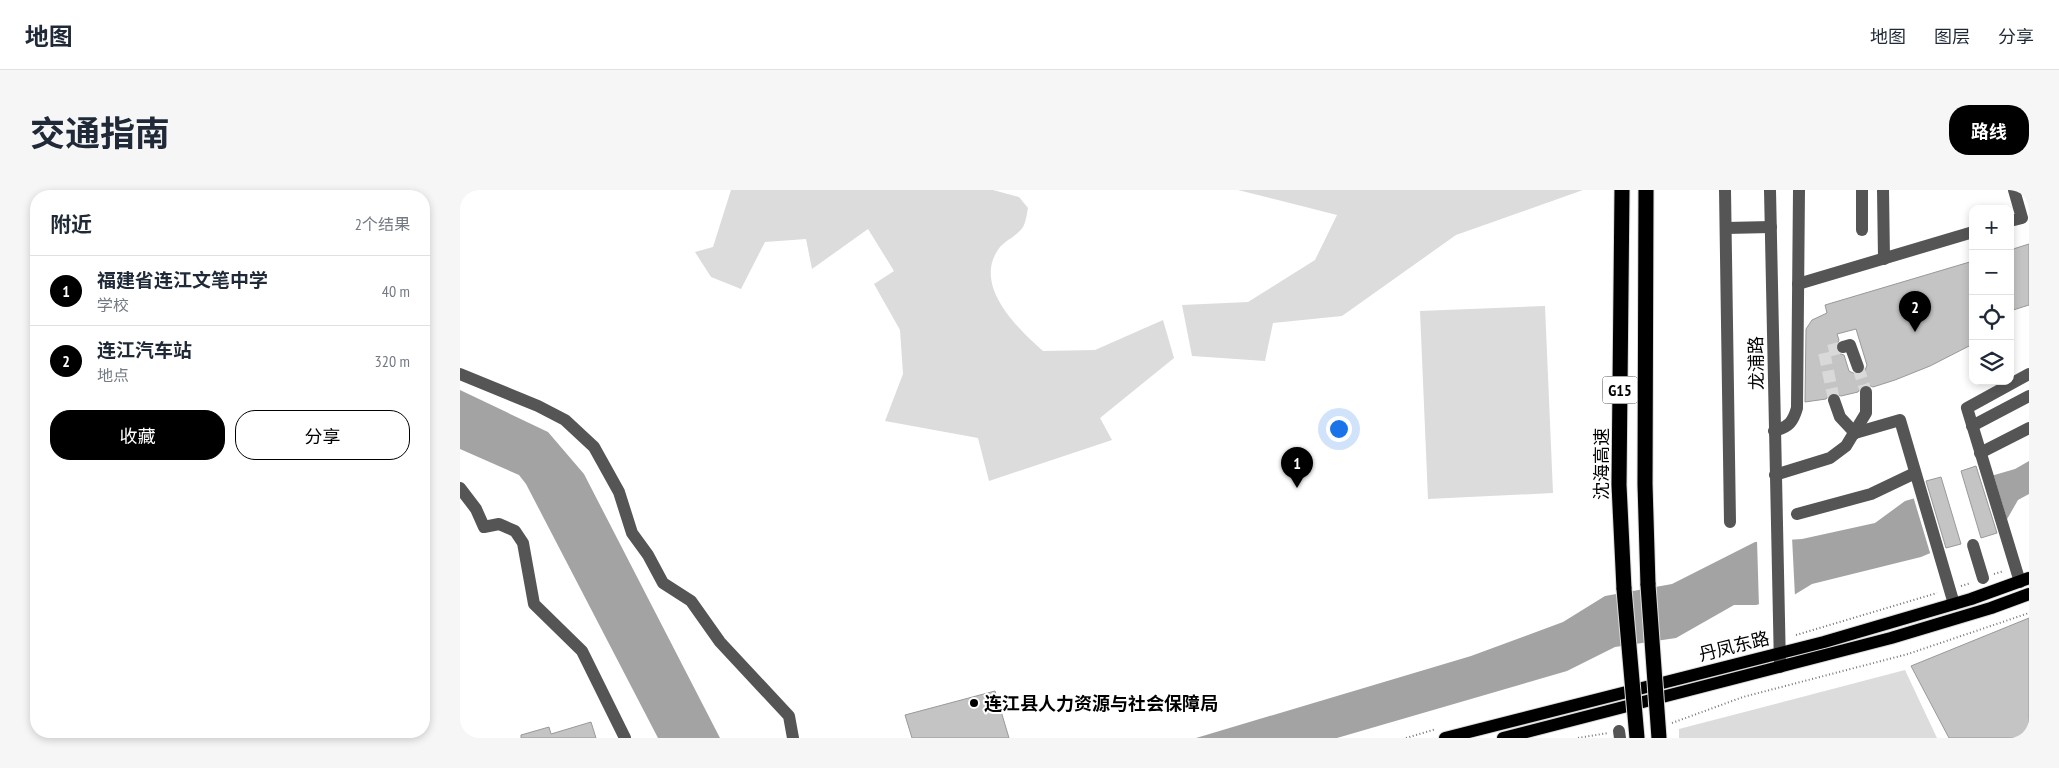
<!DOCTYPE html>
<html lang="zh">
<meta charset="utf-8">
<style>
body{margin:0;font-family:"PT Sans Narrow","Noto Sans SC",sans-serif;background:#f6f6f7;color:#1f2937}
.controls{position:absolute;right:15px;top:15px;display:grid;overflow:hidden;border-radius:10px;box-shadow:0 2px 8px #0003}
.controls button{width:45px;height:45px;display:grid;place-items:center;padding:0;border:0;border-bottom:1px solid #e0e1e3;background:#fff;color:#1f2937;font:25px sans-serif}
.you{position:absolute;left:878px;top:238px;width:18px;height:18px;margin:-12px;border:4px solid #fff;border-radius:50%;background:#1a73e8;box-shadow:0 0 0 8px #1a73e833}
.badge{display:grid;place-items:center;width:32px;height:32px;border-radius:50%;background:#000;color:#fff;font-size:16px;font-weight:700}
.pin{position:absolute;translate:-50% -41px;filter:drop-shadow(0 1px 2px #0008)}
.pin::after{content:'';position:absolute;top:26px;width:18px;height:15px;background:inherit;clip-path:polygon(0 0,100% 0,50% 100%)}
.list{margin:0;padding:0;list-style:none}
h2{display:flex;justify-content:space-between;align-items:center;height:65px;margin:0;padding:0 20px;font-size:21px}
h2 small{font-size:16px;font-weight:400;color:#747a83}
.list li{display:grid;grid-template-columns:32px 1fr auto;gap:15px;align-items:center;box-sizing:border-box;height:70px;padding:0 20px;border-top:1px solid #e0e1e3}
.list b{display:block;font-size:19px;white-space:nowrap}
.list p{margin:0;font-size:16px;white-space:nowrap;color:#747a83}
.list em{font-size:16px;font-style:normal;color:#747a83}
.actions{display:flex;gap:10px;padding:15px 20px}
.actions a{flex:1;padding:11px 0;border:1px solid #000;border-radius:20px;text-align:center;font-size:18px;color:#000}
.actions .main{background:#000;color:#fff}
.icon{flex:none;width:28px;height:28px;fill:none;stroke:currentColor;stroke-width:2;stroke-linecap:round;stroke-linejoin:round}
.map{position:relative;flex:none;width:1569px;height:548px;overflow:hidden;border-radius:20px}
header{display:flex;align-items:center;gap:30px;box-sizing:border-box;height:70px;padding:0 25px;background:#fff;border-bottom:1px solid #e0e1e3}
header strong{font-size:24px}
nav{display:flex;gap:28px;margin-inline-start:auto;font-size:18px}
.intro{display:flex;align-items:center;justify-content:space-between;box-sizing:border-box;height:120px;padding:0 30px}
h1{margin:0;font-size:35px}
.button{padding:12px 22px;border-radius:20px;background:#000;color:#fff;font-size:18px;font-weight:700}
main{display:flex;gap:30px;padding:0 30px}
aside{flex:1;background:#fff;border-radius:20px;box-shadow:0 2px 8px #0003}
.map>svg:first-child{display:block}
.green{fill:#dcdcdc}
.water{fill:#a3a3a3}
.pier{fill:#fff}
.building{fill:#c4c4c4;stroke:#999;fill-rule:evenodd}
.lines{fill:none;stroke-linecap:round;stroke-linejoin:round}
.minor-tunnel{stroke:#d9d9d9;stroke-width:12;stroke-dasharray:12 6;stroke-linecap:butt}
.major-casing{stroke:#dbdbdb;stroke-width:14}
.highway-casing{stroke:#dbdbdb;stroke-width:17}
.path{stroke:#777;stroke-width:2;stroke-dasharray:1 2.5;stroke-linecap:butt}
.minor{stroke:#555;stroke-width:12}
.major{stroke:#000;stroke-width:12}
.highway{stroke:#000;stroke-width:15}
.highway-bridge-casing{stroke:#dbdbdb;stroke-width:17;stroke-linecap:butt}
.highway-bridge{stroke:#000;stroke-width:15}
.poi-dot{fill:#000;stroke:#fff;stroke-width:2}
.labels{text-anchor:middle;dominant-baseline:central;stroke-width:4;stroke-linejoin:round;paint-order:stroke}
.shield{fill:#fff;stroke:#4c4c4c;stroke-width:1}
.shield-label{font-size:16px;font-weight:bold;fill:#000}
.street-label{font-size:18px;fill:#000;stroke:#fff}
.poi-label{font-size:18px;font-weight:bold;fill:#000;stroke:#fff;text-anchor:start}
</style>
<header>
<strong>地图</strong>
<nav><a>地图</a><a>图层</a><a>分享</a></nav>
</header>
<div class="intro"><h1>交通指南</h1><a class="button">路线</a></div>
<main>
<aside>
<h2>附近<small>2个结果</small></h2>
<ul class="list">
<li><span class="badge">1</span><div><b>福建省连江文笔中学</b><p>学校</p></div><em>40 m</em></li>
<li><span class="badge">2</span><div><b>连江汽车站</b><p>地点</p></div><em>320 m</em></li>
</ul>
<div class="actions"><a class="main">收藏</a><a>分享</a></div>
</aside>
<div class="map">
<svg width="1569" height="548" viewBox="0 0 1569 548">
<rect width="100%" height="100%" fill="#fff"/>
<g class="green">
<path d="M271 0H533L559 7 568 18C567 23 566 32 563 37 558 45 546 50 540 57 511 94 557 138 583 161L635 160 703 130 714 168 640 228 652 250 529 291 518 248 425 231 443 184 440 140 414 94 434 81 408 39 352 79 346 49 305 52 281 99 251 87 235 62 253 57Z"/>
<polygon points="778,0 1123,0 996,45 882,126 813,133 805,171 732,166 722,115 788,112 855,70 877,25"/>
<polygon points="1085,116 1093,303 968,309 960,121"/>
<polygon points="1445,480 1477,548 1219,548 1219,539"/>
</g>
<g class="water">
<polygon points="0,200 88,242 124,284 260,548 198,548 66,294 59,285 0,259"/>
<polygon points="1569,271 1569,304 1558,310 1546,331 1461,367 1352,394 1334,405 1296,415 1274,415 1216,448 1155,457 1107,481 877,548 736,548 1011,466 1103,432 1145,406 1212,394 1295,352 1342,349 1415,333 1445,311 1555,279"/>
</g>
<g class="pier">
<polygon points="1533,283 1548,333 1471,366 1453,306"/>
<polygon points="1332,347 1335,407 1299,417 1297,350"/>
</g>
<g class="building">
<polygon points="1569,54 1569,115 1550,121 1550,60"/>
<path d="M1513 71V154L1470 176 1435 190 1413 197 1406 194 1402 195 1398 202 1381 206 1372 202 1366 209 1345 212 1346 139 1352 130 1367 123 1365 115ZM1396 139 1407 175 1404 183 1397 185 1389 181 1384 165 1378 163 1375 159 1379 150 1377 144Z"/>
<polygon points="1516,276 1537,343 1521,348 1501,281"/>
<polygon points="1481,287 1501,354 1486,358 1466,291"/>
<polygon points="1569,428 1569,548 1489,548 1451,476"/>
<polygon points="535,501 549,548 452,548 445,525"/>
<polygon points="131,532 136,548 61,548 61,545 89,537 91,544"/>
</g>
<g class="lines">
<g class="minor-tunnel">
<polyline points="1398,177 1406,202"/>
<polyline points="1374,210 1364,162 1383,157"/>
</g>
<g class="major-casing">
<g id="major">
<polyline points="985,548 1364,452 1511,409 1569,388"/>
<polyline points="1043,548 1431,448 1531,418 1569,404"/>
</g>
</g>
<g class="highway-casing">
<g id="highway">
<polyline points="1162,0 1159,295 1164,399"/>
<polyline points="1186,0 1185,294 1188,395"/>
</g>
</g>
<g class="path">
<polyline points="1534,384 1544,381"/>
<polyline points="1501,396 1511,393"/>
<polyline points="1336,445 1477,403"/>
<polyline points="1212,533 1283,507 1448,464 1569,423"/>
<polyline points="946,548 976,539"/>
<polyline points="1118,548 1148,543"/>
</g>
<g class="minor">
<polyline points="1265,0 1270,332"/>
<polyline points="1310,0 1320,477"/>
<polyline points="1402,0 1402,40"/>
<polyline points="1423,0 1424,69"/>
<polyline points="1550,31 1562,28 1554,0"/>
<polyline points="1266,38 1311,37"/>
<polyline points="1338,94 1513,42"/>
<polyline points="1383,157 1390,155 1398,177"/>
<polyline points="0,184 78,216 105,230 134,257 159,302 172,343 188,365 203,393 231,411 260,452 329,526 333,548"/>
<polyline points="1374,210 1380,227 1395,243"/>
<polyline points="1512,236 1569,206"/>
<path d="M1314 241C1329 237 1333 232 1337 218L1339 0"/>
<polyline points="1395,243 1440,230 1494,414"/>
<polyline points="1520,263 1569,238"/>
<polyline points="1315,285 1370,268 1386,256 1406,223 1406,202"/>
<polyline points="0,298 16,319 24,337 39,334 55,341 63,353 74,414 122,461 165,548"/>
<polyline points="1337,324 1411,304 1455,283"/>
<polyline points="1513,355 1523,388"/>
<polyline points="1560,392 1507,218 1569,184"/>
<polyline points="1159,541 1160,548"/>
</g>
<use href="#major" class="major"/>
<use href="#highway" class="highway"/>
<g class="highway-bridge-casing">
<g id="highway-bridge">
<polyline points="1188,395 1199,548"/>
<polyline points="1164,399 1177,548"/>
</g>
</g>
<use href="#highway-bridge" class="highway-bridge"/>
</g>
<circle class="poi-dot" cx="514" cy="513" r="5"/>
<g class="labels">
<rect class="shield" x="1142.5" y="186.5" width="35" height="27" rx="4"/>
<g class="shield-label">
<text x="1160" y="200">G15</text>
</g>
<g class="street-label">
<text transform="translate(1296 173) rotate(-91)">龙浦路</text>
<text transform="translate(1141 274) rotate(-90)">沈海高速</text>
<text transform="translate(1274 456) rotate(-14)">丹凤东路</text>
</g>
<g class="poi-label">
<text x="524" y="513">连江县人力资源与社会保障局</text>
</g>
</g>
</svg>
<div class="controls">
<button>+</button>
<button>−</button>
<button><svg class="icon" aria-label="locate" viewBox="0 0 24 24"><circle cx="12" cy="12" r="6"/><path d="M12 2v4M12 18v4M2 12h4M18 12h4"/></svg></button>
<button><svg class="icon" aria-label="layers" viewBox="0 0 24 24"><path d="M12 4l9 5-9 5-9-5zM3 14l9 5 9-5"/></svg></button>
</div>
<div class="you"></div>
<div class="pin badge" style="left:837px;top:298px">1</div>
<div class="pin badge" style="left:1455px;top:142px">2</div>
</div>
</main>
